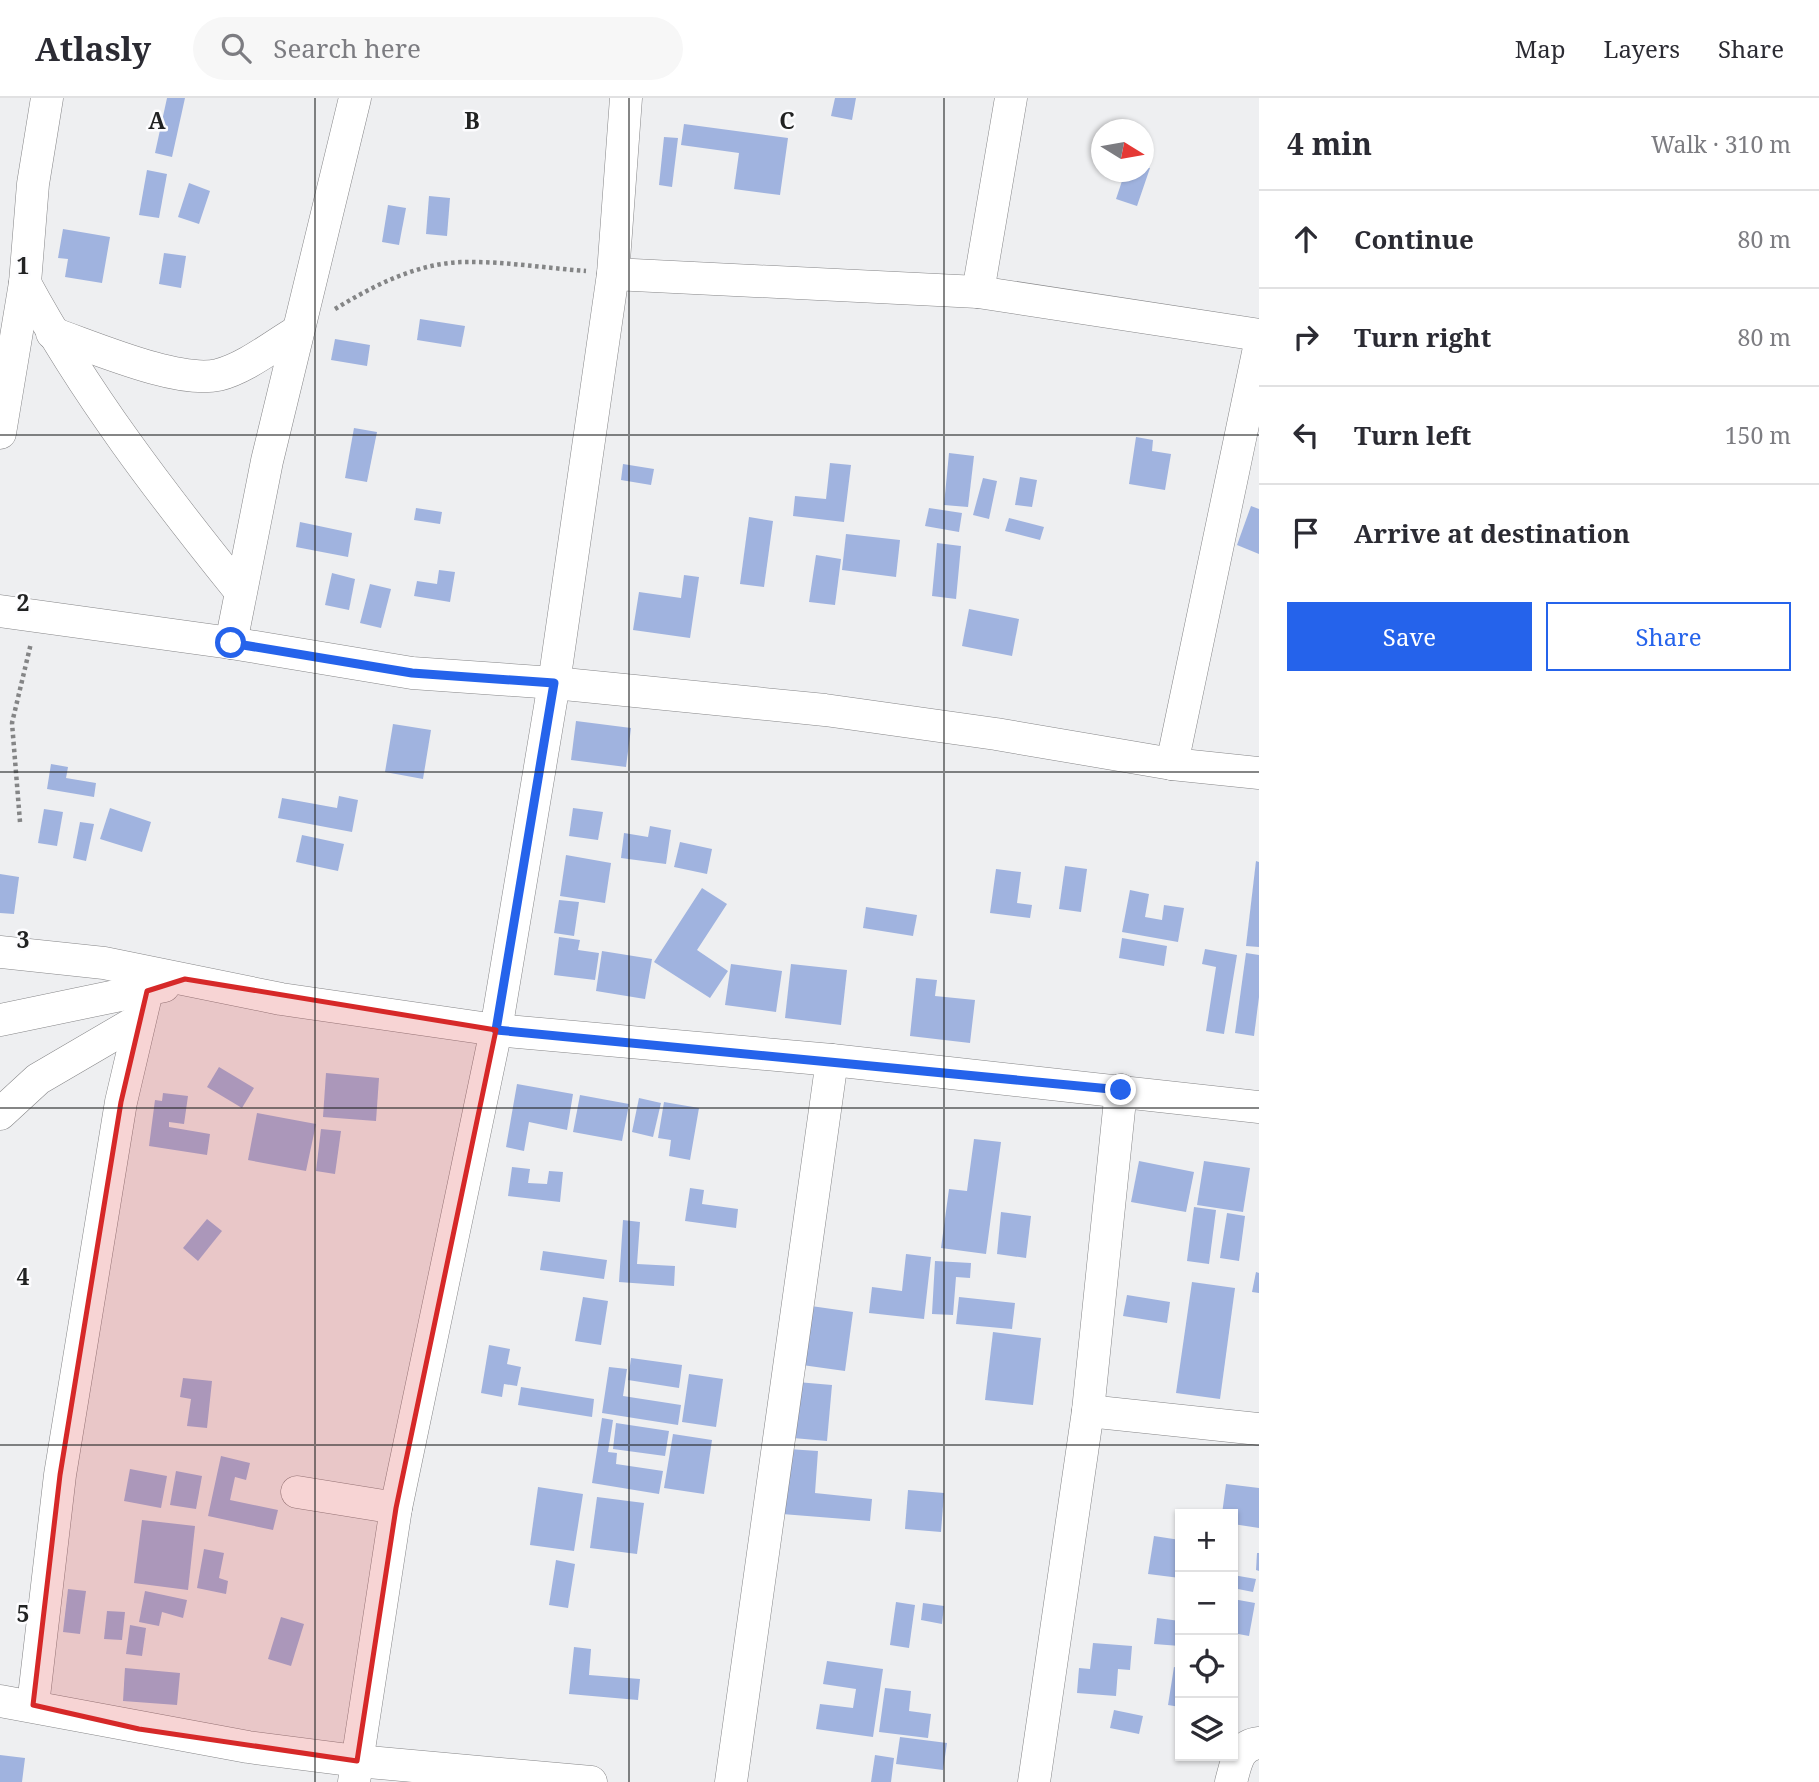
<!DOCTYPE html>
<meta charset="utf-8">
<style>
body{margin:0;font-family:"Noto Serif",serif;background:#f7f7f7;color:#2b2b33}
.controls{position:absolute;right:21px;bottom:21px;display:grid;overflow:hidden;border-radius:0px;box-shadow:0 2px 5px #0004}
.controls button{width:63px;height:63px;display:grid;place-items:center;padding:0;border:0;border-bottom:2px solid #e1e1e2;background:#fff;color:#2b2b33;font:35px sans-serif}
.compass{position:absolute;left:1091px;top:21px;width:63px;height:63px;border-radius:50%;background:#fff;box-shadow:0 2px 5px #0004;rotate:101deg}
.stop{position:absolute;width:21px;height:21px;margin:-16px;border:5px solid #2563eb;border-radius:50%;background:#fff}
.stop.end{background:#2563eb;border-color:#fff;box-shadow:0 2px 7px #0008}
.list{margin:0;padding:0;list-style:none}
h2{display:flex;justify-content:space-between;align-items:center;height:91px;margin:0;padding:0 28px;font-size:30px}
h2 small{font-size:23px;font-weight:400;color:#7c7c81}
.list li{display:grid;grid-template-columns:46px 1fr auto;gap:21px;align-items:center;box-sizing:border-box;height:98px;padding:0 28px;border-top:2px solid #e1e1e2}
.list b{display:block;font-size:26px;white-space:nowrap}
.list em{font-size:23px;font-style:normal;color:#7c7c81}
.actions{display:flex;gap:14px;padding:21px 28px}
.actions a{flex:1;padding:16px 0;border:2px solid #2563eb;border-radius:0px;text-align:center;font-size:24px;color:#2563eb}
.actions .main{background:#2563eb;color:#fff}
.icon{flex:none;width:38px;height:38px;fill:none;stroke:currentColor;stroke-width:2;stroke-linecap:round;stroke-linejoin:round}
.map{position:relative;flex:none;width:1259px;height:1684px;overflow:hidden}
header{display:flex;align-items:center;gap:42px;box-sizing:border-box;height:98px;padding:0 35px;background:#fff;border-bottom:2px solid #e1e1e2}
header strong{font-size:33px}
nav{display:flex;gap:38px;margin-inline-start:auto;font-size:24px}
.search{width:490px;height:63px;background:#f7f7f7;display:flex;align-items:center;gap:18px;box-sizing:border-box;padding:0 24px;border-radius:38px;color:#7c7c81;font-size:26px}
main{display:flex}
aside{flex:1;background:#fff}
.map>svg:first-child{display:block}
.building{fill:#a0b3df}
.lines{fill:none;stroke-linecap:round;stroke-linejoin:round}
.minor-casing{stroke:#868688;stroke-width:33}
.path{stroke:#848586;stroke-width:4.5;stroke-dasharray:3.5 3.5;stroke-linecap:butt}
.minor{stroke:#fff;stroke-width:32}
.route{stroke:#2563eb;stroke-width:9}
.marked{fill:#d62828;fill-opacity:0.2;stroke:#d62828;stroke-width:5;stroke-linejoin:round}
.grid{fill:none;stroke:#212222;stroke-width:2;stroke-opacity:0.55}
.grid-label{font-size:23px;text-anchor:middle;font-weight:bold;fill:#212222;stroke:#fcfcfe;stroke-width:5;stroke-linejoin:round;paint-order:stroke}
</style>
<header>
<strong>Atlasly</strong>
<div class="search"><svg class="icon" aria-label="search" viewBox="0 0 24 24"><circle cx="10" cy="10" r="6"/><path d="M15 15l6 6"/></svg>Search here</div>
<nav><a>Map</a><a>Layers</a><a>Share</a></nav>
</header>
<main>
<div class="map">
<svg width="1259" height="1684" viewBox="0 0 1259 1684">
<rect width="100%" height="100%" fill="#eeeff1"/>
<g class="building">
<polygon points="167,0 185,0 172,59 155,55"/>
<polygon points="835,0 856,0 852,22 831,18"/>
<polygon points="684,26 788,40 780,97 734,91 739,55 681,47"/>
<polygon points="664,39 678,40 672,89 659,87"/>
<polygon points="1143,69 1150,70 1137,108 1116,101 1125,74 1143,74"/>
<polygon points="147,72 167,76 159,120 139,117"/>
<polygon points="189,85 210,93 199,126 178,119"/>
<polygon points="429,98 450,100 447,138 426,136"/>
<polygon points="388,107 406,110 399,147 382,144"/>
<polygon points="63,131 110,139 102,185 65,179 68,161 58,160"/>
<polygon points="164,155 186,158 181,190 159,186"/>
<polygon points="420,221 465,228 461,249 417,242"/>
<polygon points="335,241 370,247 367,268 331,262"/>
<polygon points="354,330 377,334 367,384 345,380"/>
<polygon points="1136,339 1153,342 1152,353 1171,356 1165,392 1129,386"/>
<polygon points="949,355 974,358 968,409 944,407"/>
<polygon points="830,365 851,367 844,424 793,418 795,398 826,401"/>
<polygon points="623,366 654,371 651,387 621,382"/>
<polygon points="1020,379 1037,382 1032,409 1015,407"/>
<polygon points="983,380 997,383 989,421 973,417"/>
<polygon points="1251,408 1259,411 1259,456 1237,447"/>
<polygon points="416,410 442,414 440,426 414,422"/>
<polygon points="929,410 962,415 959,434 925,428"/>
<polygon points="749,419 773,423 764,489 740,486"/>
<polygon points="1009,420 1044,429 1040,442 1005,433"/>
<polygon points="300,424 352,435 348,459 296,449"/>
<polygon points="846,436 900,442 896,479 842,472"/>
<polygon points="937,445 961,448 956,501 932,498"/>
<polygon points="816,457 841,461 835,507 809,504"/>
<polygon points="439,472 455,474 450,504 414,498 417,483 437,486"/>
<polygon points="332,475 355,481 349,512 325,507"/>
<polygon points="684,477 699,479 690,540 633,532 639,494 681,500"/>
<polygon points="370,486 391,491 381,530 360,525"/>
<polygon points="969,511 1019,521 1012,558 962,548"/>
<polygon points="576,623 631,630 626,669 571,662"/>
<polygon points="393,626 431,632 423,681 385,674"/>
<polygon points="51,666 68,669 66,680 96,685 94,699 47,691"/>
<polygon points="339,698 358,702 352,734 278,720 282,700 337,710"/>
<polygon points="110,710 151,724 142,754 100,741"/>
<polygon points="573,710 603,714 598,742 569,738"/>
<polygon points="44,711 63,714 57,748 38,745"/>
<polygon points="80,724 94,726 86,763 73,760"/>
<polygon points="650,728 671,732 666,766 621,760 624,735 648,739"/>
<polygon points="302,737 344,746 338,773 296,764"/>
<polygon points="680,744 712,751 707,776 674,769"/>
<polygon points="566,757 611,765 605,805 560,798"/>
<polygon points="1256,763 1259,764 1259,849 1246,848"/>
<polygon points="1065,768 1087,771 1081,814 1059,811"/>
<polygon points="996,771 1021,774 1017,805 1032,807 1030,820 990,815"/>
<polygon points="0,776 19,779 14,816 0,815"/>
<polygon points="702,790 727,806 697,852 728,873 710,900 654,864"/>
<polygon points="1130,792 1149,796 1145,819 1162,822 1164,807 1184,810 1178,844 1122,834"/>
<polygon points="559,802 579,804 574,838 554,835"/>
<polygon points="866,809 917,817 913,838 863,830"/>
<polygon points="559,839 580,842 578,852 599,855 595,882 554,877"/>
<polygon points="1122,840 1167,848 1164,868 1119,860"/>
<polygon points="1205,851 1237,857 1224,936 1206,933 1216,869 1202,866"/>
<polygon points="602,853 652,861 645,901 596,893"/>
<polygon points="1246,855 1259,857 1259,899 1254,938 1235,935"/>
<polygon points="731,866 782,873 776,914 725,907"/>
<polygon points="791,866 847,872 841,927 785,920"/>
<polygon points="916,880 937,882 935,898 975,902 970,945 910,938"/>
<polygon points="219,969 254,990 242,1010 207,989"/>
<polygon points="326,975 379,980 376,1023 323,1019"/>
<polygon points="517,986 573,996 567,1032 529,1024 524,1053 506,1049"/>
<polygon points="163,995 188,998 184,1026 169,1024 169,1029 210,1036 207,1057 149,1048 155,1002 162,1003"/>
<polygon points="580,997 629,1006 622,1043 573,1034"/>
<polygon points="639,1000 661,1005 653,1039 632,1034"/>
<polygon points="664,1004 699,1010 690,1062 669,1058 671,1042 658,1040"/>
<polygon points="257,1015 316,1026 306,1073 248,1062"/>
<polygon points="321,1031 341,1033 335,1076 316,1073"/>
<polygon points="974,1041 1001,1044 986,1156 941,1150 949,1091 967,1093"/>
<polygon points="1139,1063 1194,1074 1186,1114 1131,1104"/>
<polygon points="1204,1063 1250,1070 1243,1114 1197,1107"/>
<polygon points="512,1069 530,1071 528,1085 547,1086 549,1073 563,1074 560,1104 508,1098"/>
<polygon points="690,1090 704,1092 702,1106 738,1111 736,1130 685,1123"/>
<polygon points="1194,1109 1216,1112 1209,1166 1187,1163"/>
<polygon points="1001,1114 1031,1118 1026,1160 997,1156"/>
<polygon points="1227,1115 1245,1118 1239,1163 1220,1160"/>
<polygon points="207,1121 222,1133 198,1163 183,1150"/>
<polygon points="623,1122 640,1124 637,1166 675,1168 674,1188 619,1184"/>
<polygon points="543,1153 607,1162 604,1181 540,1172"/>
<polygon points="906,1156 931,1159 924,1221 869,1215 872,1189 902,1193"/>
<polygon points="935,1163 971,1165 970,1180 956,1179 953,1217 932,1216"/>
<polygon points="1256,1174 1259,1175 1259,1195 1252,1194"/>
<polygon points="1192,1184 1235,1190 1220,1301 1176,1295"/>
<polygon points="1127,1197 1170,1204 1167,1225 1123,1218"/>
<polygon points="583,1199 608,1203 601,1247 575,1243"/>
<polygon points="959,1199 1015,1205 1012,1231 956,1226"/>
<polygon points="811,1208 853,1214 845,1273 802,1267"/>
<polygon points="993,1234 1041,1240 1033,1307 985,1302"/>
<polygon points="489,1247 510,1251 507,1266 521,1269 517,1288 504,1286 502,1299 481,1295"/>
<polygon points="631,1260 682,1267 679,1290 628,1282"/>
<polygon points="609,1269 627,1271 623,1298 681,1307 678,1327 602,1315"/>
<polygon points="689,1276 723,1281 716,1329 682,1324"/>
<polygon points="183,1280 212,1283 207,1330 187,1328 191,1301 180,1299"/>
<polygon points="797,1284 832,1287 827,1343 793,1340"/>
<polygon points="521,1289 594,1301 592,1319 518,1307"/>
<polygon points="602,1320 613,1322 608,1354 617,1355 616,1366 663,1373 659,1396 592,1385"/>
<polygon points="616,1325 669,1333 665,1358 613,1351"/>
<polygon points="673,1336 712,1342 704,1396 664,1390"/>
<polygon points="788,1351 818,1353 815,1395 872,1401 870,1423 782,1416"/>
<polygon points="221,1358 250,1365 246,1382 235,1379 230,1402 278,1412 273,1432 208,1418"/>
<polygon points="130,1371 167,1378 161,1410 124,1403"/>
<polygon points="176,1373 202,1378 196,1411 170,1407"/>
<polygon points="1226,1386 1259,1390 1259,1430 1233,1426 1233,1416 1222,1416"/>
<polygon points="538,1389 583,1396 574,1453 530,1447"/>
<polygon points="908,1392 944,1395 941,1434 905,1431"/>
<polygon points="597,1399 644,1405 637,1456 590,1450"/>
<polygon points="142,1422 195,1428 188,1492 134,1485"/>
<polygon points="1154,1438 1180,1442 1180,1480 1148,1476"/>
<polygon points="204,1451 224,1455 219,1480 228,1483 226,1496 197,1490"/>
<polygon points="1257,1455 1259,1455 1259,1473 1256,1472"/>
<polygon points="556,1462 575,1466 568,1510 549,1507"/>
<polygon points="1233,1477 1256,1481 1253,1494 1233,1490"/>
<polygon points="68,1491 86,1493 80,1536 63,1534"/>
<polygon points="145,1493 187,1502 183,1520 162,1514 159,1528 139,1524"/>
<polygon points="1233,1501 1255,1505 1249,1538 1233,1535"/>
<polygon points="896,1504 915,1507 909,1550 890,1547"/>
<polygon points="923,1505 944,1508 942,1526 921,1522"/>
<polygon points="107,1513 125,1514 122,1542 104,1541"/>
<polygon points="281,1519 304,1526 291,1568 268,1561"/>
<polygon points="1157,1520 1180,1523 1180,1548 1154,1546"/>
<polygon points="130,1527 146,1530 142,1558 126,1556"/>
<polygon points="1093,1545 1132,1548 1130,1572 1118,1571 1116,1598 1077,1595 1079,1570 1090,1571"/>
<polygon points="574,1549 591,1551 589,1577 640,1581 638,1602 569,1596"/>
<polygon points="827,1563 883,1571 873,1639 816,1631 820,1606 853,1610 856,1591 823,1586"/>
<polygon points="1174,1569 1180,1570 1180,1609 1168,1607"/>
<polygon points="125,1570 180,1575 177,1607 123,1603"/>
<polygon points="885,1590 911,1593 909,1613 931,1616 928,1640 879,1634"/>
<polygon points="1114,1612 1143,1618 1139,1636 1110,1630"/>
<polygon points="900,1639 947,1645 943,1672 896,1666"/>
<polygon points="0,1657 25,1660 22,1684 0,1684"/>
<polygon points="875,1657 894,1660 891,1684 871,1684"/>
</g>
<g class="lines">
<g class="minor-casing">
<g id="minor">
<polyline points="613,176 978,194 1259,237"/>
<path d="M25 185C85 296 161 395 240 493"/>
<polyline points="978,194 1011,0"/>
<path d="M52 235C93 249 178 286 218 277 246 270 274 247 298 233"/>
<polyline points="0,335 25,185 33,86 47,0"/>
<polyline points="0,513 231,545 412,575 554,585 825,612 996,636 1172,666 1259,675"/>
<polyline points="231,545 267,363 355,0"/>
<polyline points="1172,666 1259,250"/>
<polyline points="0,854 104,865 281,901 496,932 832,962 1259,1009"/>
<polyline points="0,922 164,888"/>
<polyline points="0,1016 38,981 139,922"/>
<polyline points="1088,1313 1259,1331"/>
<polyline points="297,1394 396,1410"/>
<polyline points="0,1603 248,1649 357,1663 591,1684"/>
<polyline points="33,1607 60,1377 121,1004 147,893"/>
<polyline points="354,1684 396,1410 496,932 554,585 613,176 626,0"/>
<polyline points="731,1684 832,962"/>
<polyline points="1034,1684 1088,1313 1121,992"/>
<path d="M1231 1684C1236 1666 1238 1647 1259 1645"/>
</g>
</g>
<g class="path">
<path d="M335 211C373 188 415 166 461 164 502 163 545 170 586 173"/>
<polyline points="20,724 12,625 31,545"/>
</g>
<use href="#minor" class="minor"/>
</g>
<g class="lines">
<polyline class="route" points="231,545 412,575 554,585 496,932 1121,992"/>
</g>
<path class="marked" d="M185 881 496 932 396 1410 357 1663 139 1631 33 1607 60 1377 121 1004 147 893Z"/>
<path class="grid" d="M315 0V1684M629 0V1684M944 0V1684M0 337H1259M0 674H1259M0 1010H1259M0 1347H1259"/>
<g class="grid-label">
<text x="157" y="31">A</text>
<text x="472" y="31">B</text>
<text x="787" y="31">C</text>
<text x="23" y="176">1</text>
<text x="23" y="513">2</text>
<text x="23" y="850">3</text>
<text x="23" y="1187">4</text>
<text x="23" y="1524">5</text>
</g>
</svg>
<div class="controls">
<button>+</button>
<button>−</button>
<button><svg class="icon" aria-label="locate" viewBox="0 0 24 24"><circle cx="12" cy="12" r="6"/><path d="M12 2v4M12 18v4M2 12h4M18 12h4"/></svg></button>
<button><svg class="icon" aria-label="layers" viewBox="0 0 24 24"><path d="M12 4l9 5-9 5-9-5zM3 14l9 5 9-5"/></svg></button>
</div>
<svg class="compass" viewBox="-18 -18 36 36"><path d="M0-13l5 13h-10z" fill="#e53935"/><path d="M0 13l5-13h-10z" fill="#7c7c81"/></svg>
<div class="stop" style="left:231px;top:545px"></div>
<div class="stop end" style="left:1121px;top:992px"></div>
</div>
<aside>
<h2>4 min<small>Walk · 310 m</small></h2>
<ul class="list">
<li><svg class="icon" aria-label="ahead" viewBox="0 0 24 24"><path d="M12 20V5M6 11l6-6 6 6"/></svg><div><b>Continue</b></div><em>80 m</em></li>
<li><svg class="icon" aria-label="right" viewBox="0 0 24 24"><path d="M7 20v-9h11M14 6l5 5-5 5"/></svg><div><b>Turn right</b></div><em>80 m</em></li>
<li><svg class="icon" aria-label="left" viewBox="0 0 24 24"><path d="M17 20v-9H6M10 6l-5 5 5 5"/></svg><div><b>Turn left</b></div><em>150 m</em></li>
<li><svg class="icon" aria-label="arrive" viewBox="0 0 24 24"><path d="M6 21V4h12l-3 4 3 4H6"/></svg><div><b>Arrive at destination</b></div></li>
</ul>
<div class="actions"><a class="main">Save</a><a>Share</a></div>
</aside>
</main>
